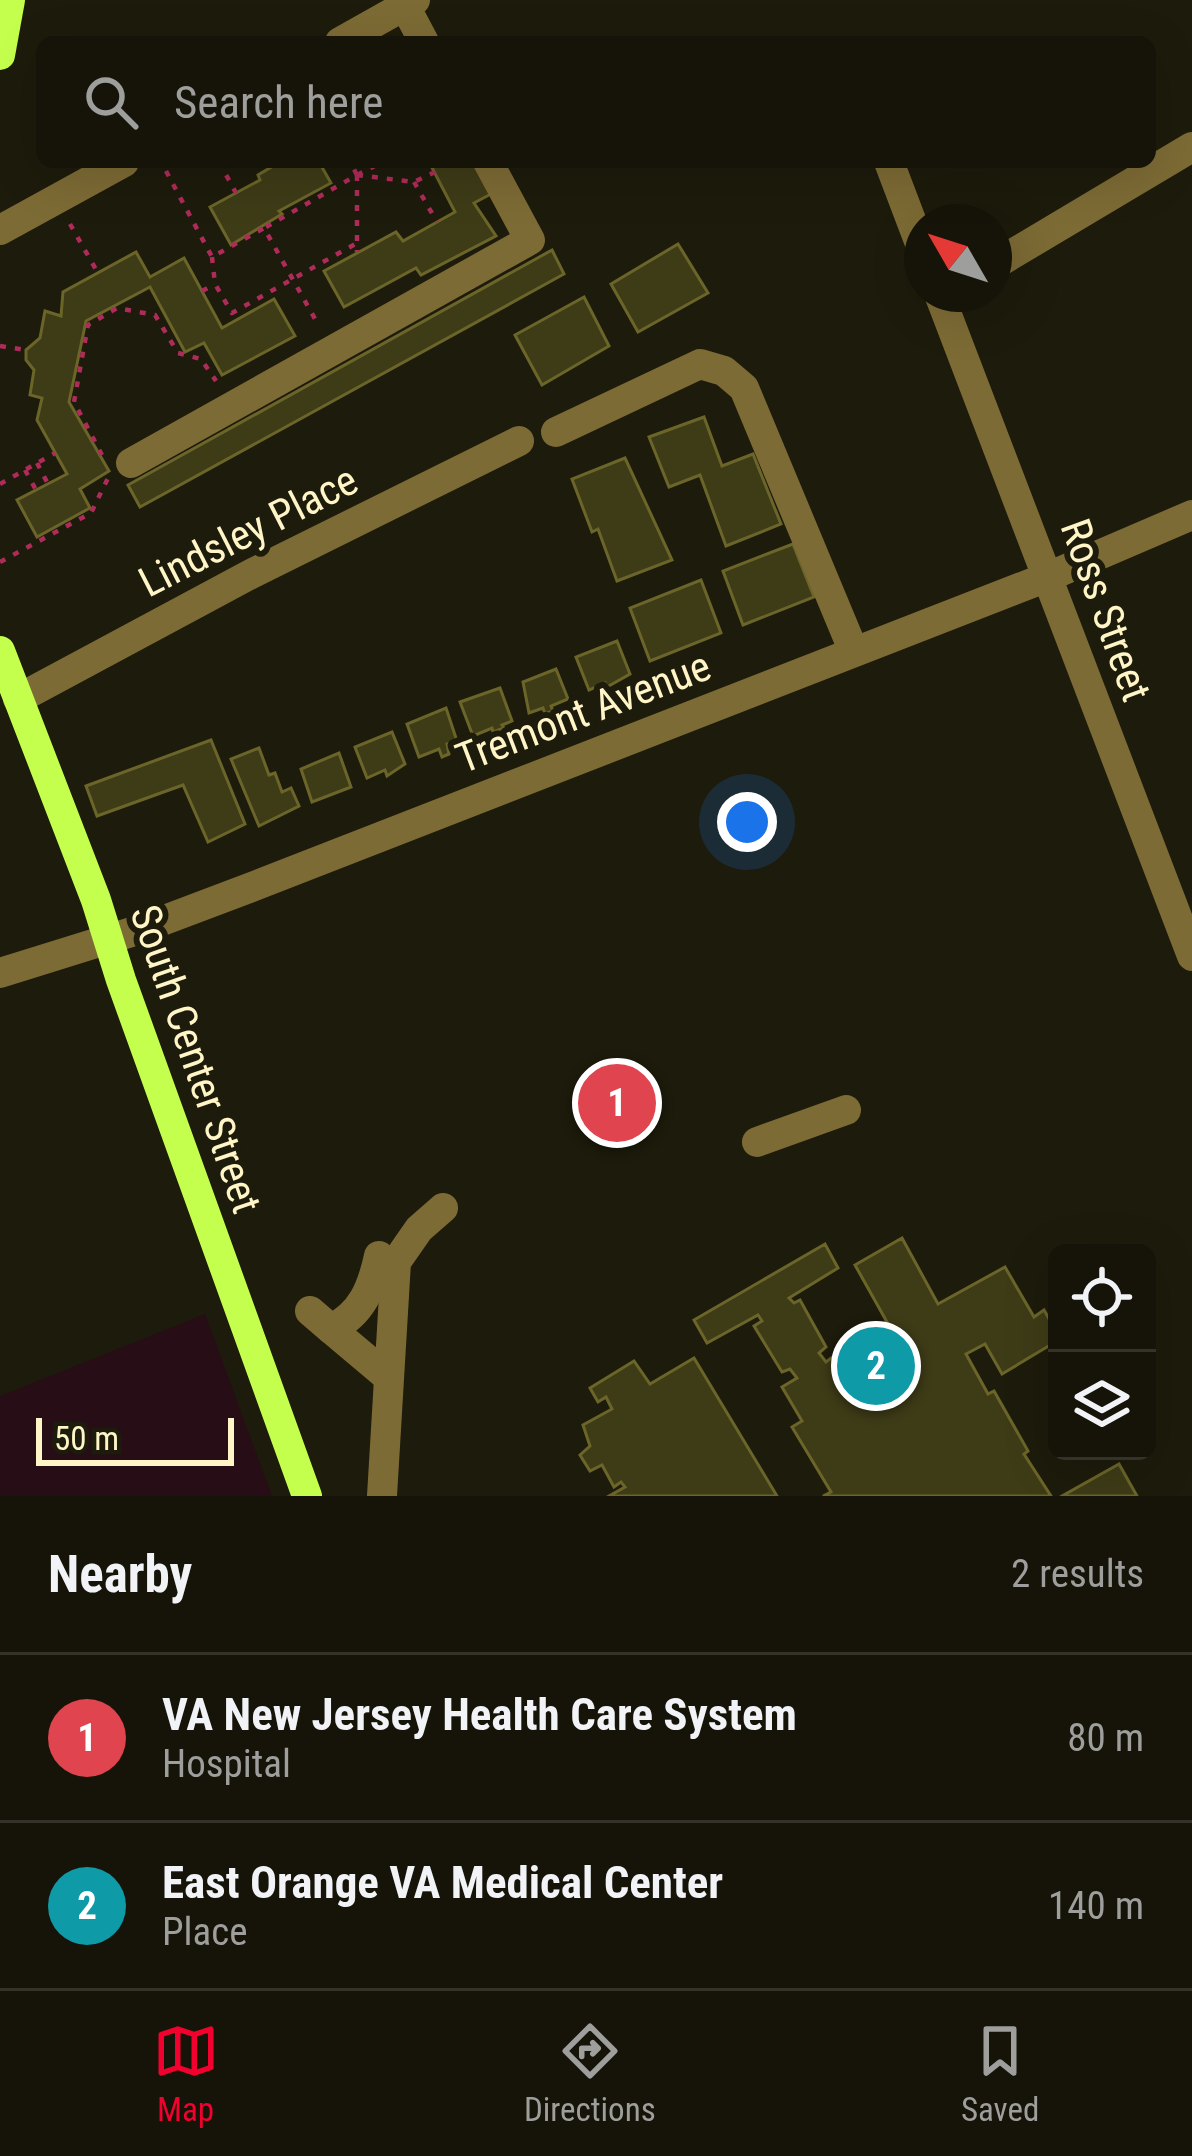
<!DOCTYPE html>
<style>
body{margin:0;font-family:"Roboto Condensed",sans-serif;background:#232116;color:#f1f3f6}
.controls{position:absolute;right:36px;bottom:36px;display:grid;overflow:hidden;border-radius:18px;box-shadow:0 12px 48px #0002}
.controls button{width:108px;height:108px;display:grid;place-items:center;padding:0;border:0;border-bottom:3px solid #353329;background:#161408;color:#f1f3f6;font:60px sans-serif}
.compass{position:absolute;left:904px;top:204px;width:108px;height:108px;border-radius:50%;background:#161408;box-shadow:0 12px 48px #0002;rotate:309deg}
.scale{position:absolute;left:36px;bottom:30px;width:198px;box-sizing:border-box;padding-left:12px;border:6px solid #fff5c7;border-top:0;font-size:33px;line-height:42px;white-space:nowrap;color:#fff5c7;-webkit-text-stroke:9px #1d1b0b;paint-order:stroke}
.you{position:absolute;left:747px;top:822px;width:42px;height:42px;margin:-30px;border:9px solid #fff;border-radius:50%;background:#1a73e8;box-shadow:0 0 0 18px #1a73e833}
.badge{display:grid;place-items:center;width:78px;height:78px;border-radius:50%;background:#f2002e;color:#fff;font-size:39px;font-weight:700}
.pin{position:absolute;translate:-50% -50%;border:6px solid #fff;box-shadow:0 3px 12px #0006}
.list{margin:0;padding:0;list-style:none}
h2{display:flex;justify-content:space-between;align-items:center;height:156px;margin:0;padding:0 48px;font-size:51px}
h2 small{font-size:39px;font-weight:400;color:#9e9e9c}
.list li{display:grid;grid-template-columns:78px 1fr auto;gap:36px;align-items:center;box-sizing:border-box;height:168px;padding:0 48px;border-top:3px solid #353329}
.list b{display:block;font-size:45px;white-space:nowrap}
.list p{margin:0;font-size:39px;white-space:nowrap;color:#9e9e9c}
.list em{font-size:39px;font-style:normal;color:#9e9e9c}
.icon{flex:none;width:66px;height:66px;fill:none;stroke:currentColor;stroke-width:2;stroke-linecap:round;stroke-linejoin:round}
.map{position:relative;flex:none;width:1192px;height:1496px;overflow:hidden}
.search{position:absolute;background:#161408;box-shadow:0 12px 48px #0002;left:36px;right:36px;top:36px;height:132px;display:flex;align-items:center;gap:30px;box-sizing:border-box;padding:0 42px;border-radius:18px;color:#9e9e9c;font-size:45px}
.sheet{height:492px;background:#161408}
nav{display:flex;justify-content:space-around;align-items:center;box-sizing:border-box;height:168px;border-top:3px solid #353329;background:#161408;font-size:33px;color:#9e9e9c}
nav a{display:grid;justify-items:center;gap:6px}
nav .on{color:#f2002e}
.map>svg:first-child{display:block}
.green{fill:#270e16}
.building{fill:#3e3b17;stroke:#6b6529;stroke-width:3}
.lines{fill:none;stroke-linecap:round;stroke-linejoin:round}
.path{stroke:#af2b59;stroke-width:4.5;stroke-dasharray:6 9;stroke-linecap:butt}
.minor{stroke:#7d6b35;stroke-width:30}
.major{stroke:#c4ff4e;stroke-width:30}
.labels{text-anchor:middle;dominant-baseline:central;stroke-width:12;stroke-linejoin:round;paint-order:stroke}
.street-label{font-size:42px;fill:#fff5c7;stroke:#1d1b0b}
</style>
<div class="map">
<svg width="1192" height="1496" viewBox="0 0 1192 1496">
<rect width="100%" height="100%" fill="#1d1b0b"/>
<polygon class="green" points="205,1314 272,1496 0,1496 0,1396"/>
<g class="building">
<polygon points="280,162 319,162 331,183 279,211 282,214 231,245 210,207 260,180 258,175"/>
<polygon points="429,162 474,162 491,194 474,203 496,236 421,275 416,268 344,307 324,271 396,232 403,241 455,212"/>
<polygon points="678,244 708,293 638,332 611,284"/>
<polygon points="552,250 564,274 140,507 128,485"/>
<polygon points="136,252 150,277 184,258 222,328 274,299 295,336 222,375 204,343 185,352 150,287 86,321 69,402 109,471 80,489 90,508 37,537 17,500 67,474 37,420 42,398 30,395 34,370 26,360 26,350 40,338 45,311 61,316 63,292"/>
<polygon points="584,297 609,346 542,385 515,335"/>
<polygon points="704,417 722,466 753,454 781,524 726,546 700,475 669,487 649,437"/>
<polygon points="625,458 672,560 617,581 598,529 592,532 572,479"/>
<polygon points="793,544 814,597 743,625 723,571"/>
<polygon points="701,580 721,633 650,661 630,608"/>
<polygon points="617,641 630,674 607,687 605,683 589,690 576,657"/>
<polygon points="556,669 568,699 551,706 553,711 545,714 543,708 529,713 523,682"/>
<polygon points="500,688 512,721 502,725 504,728 493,732 492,728 473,736 460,702"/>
<polygon points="446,708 457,741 447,744 449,754 442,757 439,749 419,757 407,724"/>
<polygon points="392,732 405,764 387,776 385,770 367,778 355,747"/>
<polygon points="211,740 245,824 208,842 183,785 97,816 86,786"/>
<polygon points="259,748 269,775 275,773 282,792 291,788 299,806 259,826 231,759"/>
<polygon points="339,753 351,787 312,802 301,769"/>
<polygon points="902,1238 938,1304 1005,1267 1034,1317 1044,1310 1057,1333 1057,1341 1002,1374 985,1344 966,1354 988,1394 994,1391 1028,1451 1024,1454 1051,1496 823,1496 831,1492 792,1427 802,1421 782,1387 797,1378 790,1369 782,1372 754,1326 762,1321 758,1315 707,1343 694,1320 825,1244 838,1268 789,1298 794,1303 800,1300 826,1347 819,1353 826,1362 838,1353 842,1360 892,1331 855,1265"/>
<polygon points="694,1358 777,1496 609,1496 625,1487 621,1482 614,1487 602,1465 590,1471 580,1455 590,1446 583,1425 612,1409 606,1397 598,1402 590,1388 634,1361 650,1384"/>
<polygon points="1119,1464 1137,1496 1062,1496"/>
</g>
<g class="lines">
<g class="path">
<polyline points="219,162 236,193"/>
<polyline points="166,171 212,257 264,228 319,326"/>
<polyline points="357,175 414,182 435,172"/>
<polyline points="357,175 357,252"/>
<polyline points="357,175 383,162"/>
<polyline points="414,182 437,222"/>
<polyline points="70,224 98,273"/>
<polyline points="266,227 357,175 350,162"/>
<polyline points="212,257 215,284 232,313 357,243"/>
<polyline points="202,291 215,284"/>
<polyline points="0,346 26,350"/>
<polyline points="102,455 74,402 88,325 117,308 155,315 178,353 201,359 216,381"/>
<polyline points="37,463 48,484"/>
<polyline points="25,470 36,490"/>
<polyline points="0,484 55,453"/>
<polyline points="0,562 91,513 109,476"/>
</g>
<g class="minor">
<polyline points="405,6 424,42"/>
<polyline points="340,42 415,0"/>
<polyline points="889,162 922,249"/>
<polyline points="0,230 124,162"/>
<polyline points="994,265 1192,147"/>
<polyline points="939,294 1192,956"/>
<polyline points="556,432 700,364 724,371 744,388 854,652"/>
<polyline points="131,463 530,240 488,162"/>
<polyline points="18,699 251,574 519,441"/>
<polyline points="0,973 138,930 257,885 1050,576 1192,515"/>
<polyline points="757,1142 846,1110"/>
<path d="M310 1311 331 1329C362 1314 372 1288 379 1256"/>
<polyline points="331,1329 388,1377"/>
<polyline points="382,1496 396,1262 419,1229 443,1208"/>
</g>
<g class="major">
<polyline points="0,55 10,0"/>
<polyline points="0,651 96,900 121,980 307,1496"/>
</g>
</g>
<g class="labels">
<g class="street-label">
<text transform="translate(248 531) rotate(-27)">Lindsley Place</text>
<text transform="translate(1106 610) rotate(70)">Ross Street</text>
<text transform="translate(583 712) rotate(-21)">Tremont Avenue</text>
<text transform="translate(196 1059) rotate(71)">South Center Street</text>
</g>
</g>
</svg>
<div class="controls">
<button><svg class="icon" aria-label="locate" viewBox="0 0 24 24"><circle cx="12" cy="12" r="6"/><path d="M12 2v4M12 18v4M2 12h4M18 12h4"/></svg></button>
<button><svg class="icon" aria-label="layers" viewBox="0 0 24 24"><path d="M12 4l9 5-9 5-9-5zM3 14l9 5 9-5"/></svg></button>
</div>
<svg class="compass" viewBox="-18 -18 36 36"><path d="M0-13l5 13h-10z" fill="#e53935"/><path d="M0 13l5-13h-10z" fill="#9e9e9c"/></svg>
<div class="scale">50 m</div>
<div class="you"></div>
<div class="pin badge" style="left:617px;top:1103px;background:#e0444e">1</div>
<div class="pin badge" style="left:876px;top:1366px;background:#0f9aa8">2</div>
<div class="search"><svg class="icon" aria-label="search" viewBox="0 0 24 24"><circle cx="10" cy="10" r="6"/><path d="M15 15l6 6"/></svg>Search here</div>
</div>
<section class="sheet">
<h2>Nearby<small>2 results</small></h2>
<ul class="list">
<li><span class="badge" style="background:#e0444e">1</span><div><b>VA New Jersey Health Care System</b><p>Hospital</p></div><em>80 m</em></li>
<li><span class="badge" style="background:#0f9aa8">2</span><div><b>East Orange VA Medical Center</b><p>Place</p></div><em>140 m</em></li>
</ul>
</section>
<nav>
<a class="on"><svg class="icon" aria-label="map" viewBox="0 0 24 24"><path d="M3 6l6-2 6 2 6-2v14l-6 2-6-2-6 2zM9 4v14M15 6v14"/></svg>Map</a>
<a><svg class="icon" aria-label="directions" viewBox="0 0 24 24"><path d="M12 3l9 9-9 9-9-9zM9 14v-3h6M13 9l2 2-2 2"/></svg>Directions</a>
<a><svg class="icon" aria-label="saved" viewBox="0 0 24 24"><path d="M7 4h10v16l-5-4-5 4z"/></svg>Saved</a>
</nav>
